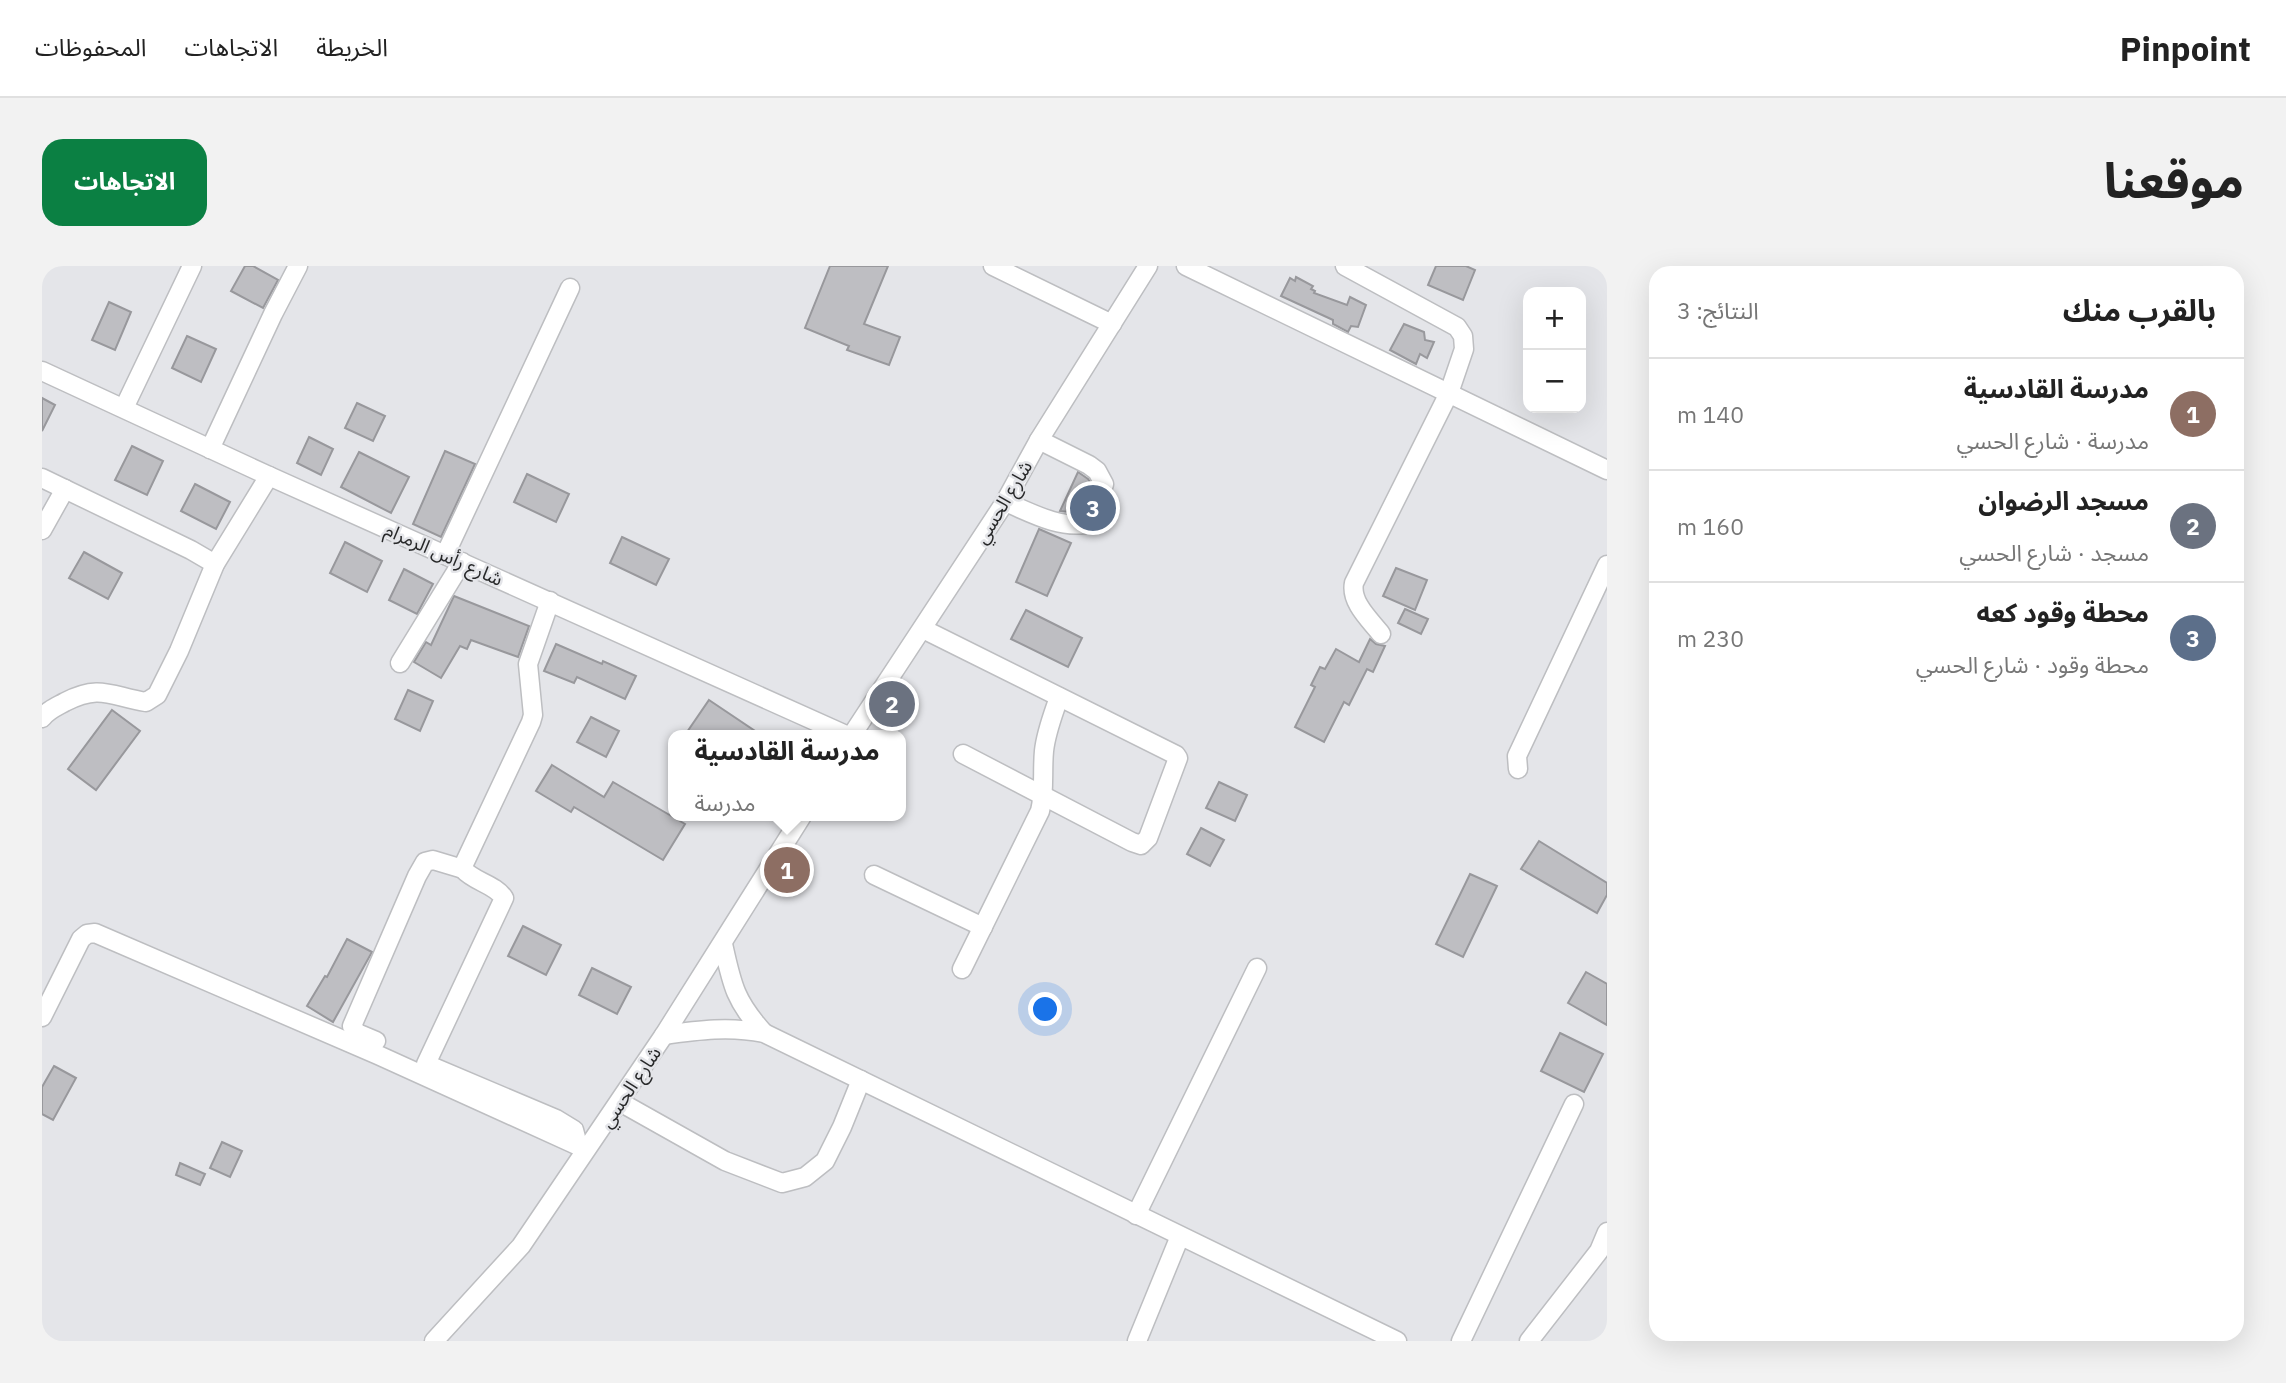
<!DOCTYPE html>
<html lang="ar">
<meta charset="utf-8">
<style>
body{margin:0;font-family:"IBM Plex Sans","Noto Sans Arabic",sans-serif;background:#f2f2f2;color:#222;direction:rtl}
.controls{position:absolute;right:21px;top:21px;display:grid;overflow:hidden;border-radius:14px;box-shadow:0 7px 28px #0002}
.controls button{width:63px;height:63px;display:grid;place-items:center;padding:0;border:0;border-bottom:2px solid #e0e0e0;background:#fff;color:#222;font:35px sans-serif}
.you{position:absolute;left:1004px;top:744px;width:24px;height:24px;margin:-18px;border:5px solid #fff;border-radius:50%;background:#1a73e8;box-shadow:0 0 0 10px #1a73e833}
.badge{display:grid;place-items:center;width:46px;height:46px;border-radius:50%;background:#0b8043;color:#fff;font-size:23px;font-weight:700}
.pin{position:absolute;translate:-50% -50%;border:4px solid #fff;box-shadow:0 2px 7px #0006}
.popup{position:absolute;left:626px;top:464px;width:238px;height:91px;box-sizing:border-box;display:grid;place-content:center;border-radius:14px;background:#fff;filter:drop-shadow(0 2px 5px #0005);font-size:23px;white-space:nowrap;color:#767676}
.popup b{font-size:26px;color:#222}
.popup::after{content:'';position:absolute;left:50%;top:100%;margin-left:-14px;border:14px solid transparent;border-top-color:#fff}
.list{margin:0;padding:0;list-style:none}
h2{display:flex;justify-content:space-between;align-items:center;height:91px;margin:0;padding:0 28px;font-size:30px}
h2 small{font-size:23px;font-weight:400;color:#767676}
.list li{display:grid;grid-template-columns:46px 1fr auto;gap:21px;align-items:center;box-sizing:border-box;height:112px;padding:0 28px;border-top:2px solid #e0e0e0}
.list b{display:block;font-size:26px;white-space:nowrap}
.list p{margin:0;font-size:23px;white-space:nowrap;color:#767676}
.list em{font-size:23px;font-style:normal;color:#767676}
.map{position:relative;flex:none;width:1565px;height:1075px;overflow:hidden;direction:ltr;border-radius:21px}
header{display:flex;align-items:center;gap:42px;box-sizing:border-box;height:98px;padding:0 35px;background:#fff;border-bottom:2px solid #e0e0e0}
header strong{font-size:33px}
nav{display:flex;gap:38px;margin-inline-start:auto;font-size:24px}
.intro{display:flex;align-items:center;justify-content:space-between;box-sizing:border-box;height:168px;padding:0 42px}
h1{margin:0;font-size:49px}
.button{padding:18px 32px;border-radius:21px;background:#0b8043;color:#fff;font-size:24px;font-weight:700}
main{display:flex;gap:42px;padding:0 42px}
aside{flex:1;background:#fff;border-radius:21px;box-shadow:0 7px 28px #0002}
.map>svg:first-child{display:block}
.building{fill:#bebec2;stroke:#98989c;stroke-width:2}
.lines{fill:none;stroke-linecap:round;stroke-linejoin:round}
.minor-casing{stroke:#bdbec1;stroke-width:21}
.minor{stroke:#fff;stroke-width:18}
.labels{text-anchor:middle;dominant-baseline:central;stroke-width:5;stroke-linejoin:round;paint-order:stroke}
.street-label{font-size:19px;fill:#28292a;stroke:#e4e5e9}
</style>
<header>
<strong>Pinpoint</strong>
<nav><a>الخريطة</a><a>الاتجاهات</a><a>المحفوظات</a></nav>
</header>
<div class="intro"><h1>موقعنا</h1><a class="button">الاتجاهات</a></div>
<main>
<aside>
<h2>بالقرب منك<small>النتائج: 3</small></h2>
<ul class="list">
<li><span class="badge" style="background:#8d6e63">1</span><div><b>مدرسة القادسية</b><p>مدرسة · شارع الحسي</p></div><em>140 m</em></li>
<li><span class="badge" style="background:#6b7280">2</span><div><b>مسجد الرضوان</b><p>مسجد · شارع الحسي</p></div><em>160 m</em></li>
<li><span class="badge" style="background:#5c6f8a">3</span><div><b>محطة وقود كعه</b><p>محطة وقود · شارع الحسي</p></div><em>230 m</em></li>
</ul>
</aside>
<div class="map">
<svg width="1565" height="1075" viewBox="0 0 1565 1075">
<rect width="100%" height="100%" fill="#e4e5e9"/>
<g class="building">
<polygon points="203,0 211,0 236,14 221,42 189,25"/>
<polygon points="788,0 846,0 822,58 858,71 847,99 805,84 807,80 763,62"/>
<polygon points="1394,0 1424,0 1433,4 1421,34 1386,19"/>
<polygon points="1254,11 1271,20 1269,23 1273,25 1272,27 1305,39 1308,31 1324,39 1316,61 1309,60 1306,66 1291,58 1291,54 1239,30 1248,12 1253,15"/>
<polygon points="67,36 89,46 73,84 50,74"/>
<polygon points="1362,58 1382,66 1383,74 1392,76 1385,92 1378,88 1374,98 1348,84"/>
<polygon points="145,70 174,83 159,116 130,102"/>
<polygon points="0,132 13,139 0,165"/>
<polygon points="315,137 343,150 331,175 303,162"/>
<polygon points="267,171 291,183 279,209 255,197"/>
<polygon points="90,180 121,195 105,229 73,214"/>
<polygon points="403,185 433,198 399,271 371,258"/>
<polygon points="317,186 367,211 349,247 299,221"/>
<polygon points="1036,206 1046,213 1050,219 1047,229 1036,247 1018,245"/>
<polygon points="485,208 527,228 514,256 472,236"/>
<polygon points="153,218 188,236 174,263 139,245"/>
<polygon points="997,263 1029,277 1005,330 974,316"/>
<polygon points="580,271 627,293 614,319 568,297"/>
<polygon points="303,276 340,295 325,326 288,307"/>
<polygon points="42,286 80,307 66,333 27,312"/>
<polygon points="1354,302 1385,314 1373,344 1341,330"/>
<polygon points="362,303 391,318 375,348 347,334"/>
<polygon points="412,330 487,360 476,391 429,374 425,383 418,380 399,412 372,396 384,376 389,379"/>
<polygon points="1363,343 1386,353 1379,368 1356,357"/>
<polygon points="984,344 1040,372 1026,401 969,373"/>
<polygon points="1328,373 1334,378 1343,380 1331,406 1325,403 1307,439 1302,436 1282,476 1253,461 1273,421 1269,419 1278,401 1283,403 1294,383 1317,396"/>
<polygon points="514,378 560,398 561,395 594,410 583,433 535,411 532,417 502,405"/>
<polygon points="366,424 391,435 378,465 353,453"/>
<polygon points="667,434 719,469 643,469"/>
<polygon points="70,444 98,465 54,524 26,503"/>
<polygon points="549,451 577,465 564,491 535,476"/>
<polygon points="510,499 562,531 571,516 643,558 621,594 532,541 529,546 494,525"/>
<polygon points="1177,516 1205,529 1193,555 1164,542"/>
<polygon points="1159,562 1182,574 1168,600 1145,588"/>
<polygon points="1497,575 1565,617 1565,629 1555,647 1479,603"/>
<polygon points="1428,608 1455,620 1421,691 1394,678"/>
<polygon points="481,660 519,679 504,709 466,690"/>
<polygon points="305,673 330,686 291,756 265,740 283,710 285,711"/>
<polygon points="550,702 589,721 575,748 537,729"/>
<polygon points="1544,706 1565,718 1565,759 1526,737"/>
<polygon points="1518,767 1561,788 1542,826 1499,805"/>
<polygon points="12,800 34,812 11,854 0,848 0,821"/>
<polygon points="180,876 200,885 188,911 168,902"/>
<polygon points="138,897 163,908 158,919 134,909"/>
</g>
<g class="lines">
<g class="minor-casing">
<g id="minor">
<polyline points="951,0 1070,58"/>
<polyline points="1144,0 1565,204"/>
<path d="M1303 0 1415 61 1421 70 1422 83 1407 127 1312 317C1308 336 1328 354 1339 368"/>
<polyline points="0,105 227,210 804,469"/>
<polyline points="82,142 150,0"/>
<polyline points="168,183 231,48 256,0"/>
<polyline points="0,212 149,284 173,298"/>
<path d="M963 236C988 246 1015 262 1043 258L1057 234 1062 218 1055 205 1047 199 997 174"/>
<polyline points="0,264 23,223"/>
<polyline points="403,289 528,22"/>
<path d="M508 335 486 398 491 449 489 456 422 598 421 603C432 616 453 618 462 632L384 798 514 853 532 864 536 879"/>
<polyline points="881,363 1134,489 1136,492 1106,572 1099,579 1090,576 921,488"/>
<polyline points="358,397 420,296"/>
<path d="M0 452C6 444 14 441 23 436 58 418 68 430 104 436L115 429 137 385 173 298 227 210"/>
<polyline points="810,469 963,236 997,174 1106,0"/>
<polyline points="1476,503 1475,490 1565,299"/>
<polyline points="832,609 941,661"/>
<path d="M681 678C690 719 693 735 722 767"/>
<path d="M920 703 998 545C1003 526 1000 505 1002 485 1004 466 1011 449 1017 431"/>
<polyline points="0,751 39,673 45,668 53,667 336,789 541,882"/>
<path d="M622 769C657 764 688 760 722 767L1355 1075"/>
<polyline points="334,775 315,767 310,760 375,610 383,596 391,594 421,603"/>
<polyline points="578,836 683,895 740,917 763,911 783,895 800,861 819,814"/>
<polyline points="1094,949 1215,702"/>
<polyline points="392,1075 479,980 622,769 760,550"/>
<polyline points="1095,1075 1138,970"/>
<polyline points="1419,1075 1532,838"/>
<polyline points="1487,1075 1557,985 1565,966"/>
</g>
</g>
<use href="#minor" class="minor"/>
</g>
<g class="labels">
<g class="street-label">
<text transform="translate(961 236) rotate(-59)">شارع الحسي</text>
<text transform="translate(402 288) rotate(24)">شارع رأس الرمرام</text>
<text transform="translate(588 821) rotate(-56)">شارع الحسي</text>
</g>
</g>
</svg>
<div class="controls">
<button>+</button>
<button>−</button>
</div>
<div class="you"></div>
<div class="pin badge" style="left:745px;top:604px;background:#8d6e63">1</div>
<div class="popup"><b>مدرسة القادسية</b>مدرسة</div>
<div class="pin badge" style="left:850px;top:438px;background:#6b7280">2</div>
<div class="pin badge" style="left:1051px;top:242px;background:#5c6f8a">3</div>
</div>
</main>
